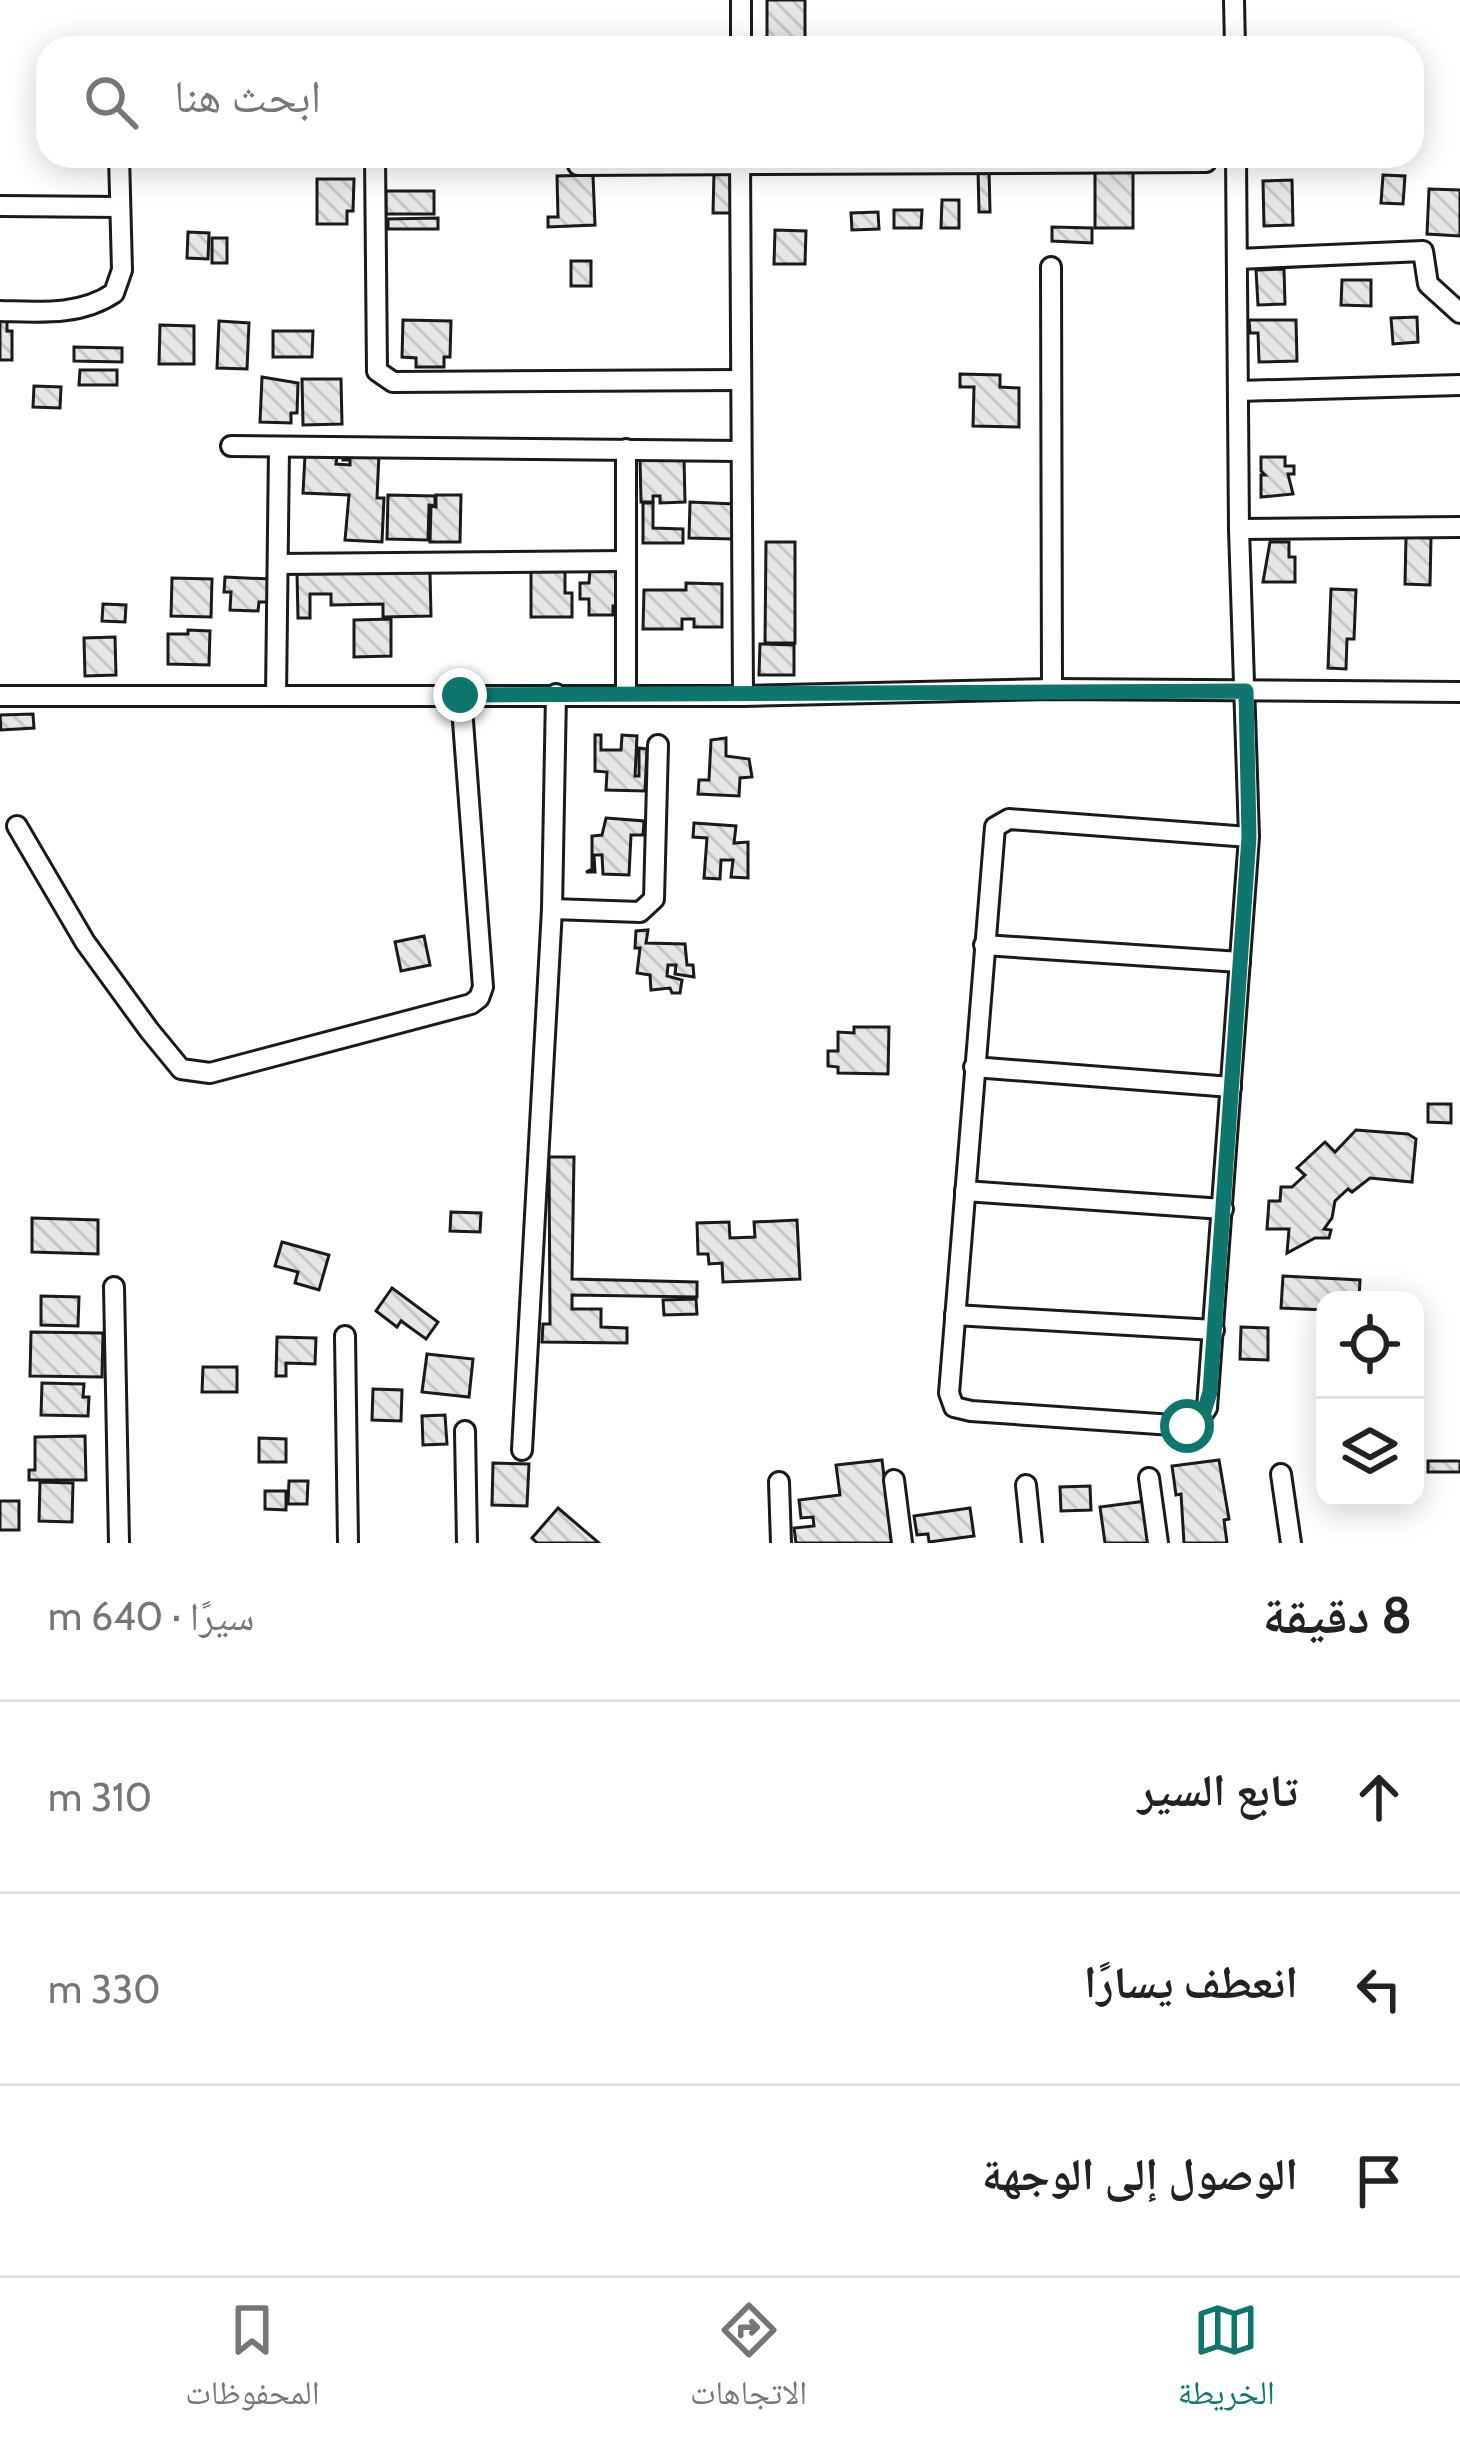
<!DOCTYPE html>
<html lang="ar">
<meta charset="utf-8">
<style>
body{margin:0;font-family:Cabin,"Noto Naskh Arabic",sans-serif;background:#f2f2f2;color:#222;direction:rtl}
.controls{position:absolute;right:36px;bottom:36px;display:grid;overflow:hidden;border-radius:24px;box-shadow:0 6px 30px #0003}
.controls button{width:108px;height:108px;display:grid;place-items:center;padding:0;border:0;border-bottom:3px solid #e0e0e0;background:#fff;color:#222;font:60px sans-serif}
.stop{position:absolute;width:36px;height:36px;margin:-27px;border:9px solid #0f766e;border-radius:50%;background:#fff}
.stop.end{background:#0f766e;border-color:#fff;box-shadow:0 3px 12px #0008}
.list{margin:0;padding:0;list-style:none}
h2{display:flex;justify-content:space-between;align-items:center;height:156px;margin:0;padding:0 48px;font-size:51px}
h2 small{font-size:39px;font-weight:400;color:#767676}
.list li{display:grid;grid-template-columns:78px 1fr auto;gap:36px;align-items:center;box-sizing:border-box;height:192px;padding:0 48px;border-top:3px solid #e0e0e0}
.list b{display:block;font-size:45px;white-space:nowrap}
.list em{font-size:39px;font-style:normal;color:#767676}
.icon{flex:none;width:66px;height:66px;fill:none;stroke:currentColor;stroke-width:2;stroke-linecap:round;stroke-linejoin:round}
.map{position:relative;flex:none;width:1460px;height:1543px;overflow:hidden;direction:ltr}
.search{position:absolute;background:#fff;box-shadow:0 6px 30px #0003;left:36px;right:36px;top:36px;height:132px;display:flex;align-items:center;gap:30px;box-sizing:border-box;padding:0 42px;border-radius:36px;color:#767676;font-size:45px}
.sheet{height:732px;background:#fff}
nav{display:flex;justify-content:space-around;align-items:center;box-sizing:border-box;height:168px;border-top:3px solid #e0e0e0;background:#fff;font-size:33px;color:#767676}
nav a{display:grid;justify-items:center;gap:6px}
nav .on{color:#0f766e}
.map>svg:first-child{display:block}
.building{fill:url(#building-back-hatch);stroke:#1a1a1a;stroke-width:3}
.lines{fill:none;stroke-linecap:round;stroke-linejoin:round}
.minor-casing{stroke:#1a1a1a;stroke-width:24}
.minor{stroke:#fff;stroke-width:18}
.route{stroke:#0f766e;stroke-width:15}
</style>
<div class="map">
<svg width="1460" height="1543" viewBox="0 0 1460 1543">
<defs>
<pattern id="building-back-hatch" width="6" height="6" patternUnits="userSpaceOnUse" patternTransform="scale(3)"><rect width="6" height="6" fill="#e6e6e6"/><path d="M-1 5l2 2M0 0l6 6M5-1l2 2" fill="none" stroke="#c5c5c5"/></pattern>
</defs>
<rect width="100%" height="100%" fill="#fff"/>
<g class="building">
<rect x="767" y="0" width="38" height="40"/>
<polygon points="978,169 989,169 990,212 979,212"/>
<rect x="1095" y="169" width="38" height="59"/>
<polygon points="714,172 736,172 735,213 713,213"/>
<polygon points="593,175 595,225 548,227 548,217 558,217 557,176"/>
<polygon points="1383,175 1405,176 1403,204 1381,203"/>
<polygon points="317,179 354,179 353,211 347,211 347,224 317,224"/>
<polygon points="1292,180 1293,225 1264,226 1263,181"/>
<polygon points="1429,189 1460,190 1460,236 1427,234"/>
<rect x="386" y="191" width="48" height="23"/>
<polygon points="942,200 959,200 959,228 941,228"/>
<polygon points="894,210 922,210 921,228 894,228"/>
<polygon points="878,212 879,229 852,230 851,213"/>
<polygon points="438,218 438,229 388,229 388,219"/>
<polygon points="1052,227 1092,228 1092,243 1052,241"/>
<polygon points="775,230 806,231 805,264 774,264"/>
<polygon points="188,232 209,233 208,259 187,258"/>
<rect x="212" y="238" width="15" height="25"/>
<rect x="571" y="261" width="20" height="25"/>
<polygon points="1284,269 1285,304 1258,305 1256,270"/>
<polygon points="1342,280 1371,280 1371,306 1341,305"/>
<polygon points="0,314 7,314 7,331 12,331 12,360 0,360"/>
<polygon points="1417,317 1418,342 1393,344 1391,318"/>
<polygon points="403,320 451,321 450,357 444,357 444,367 416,367 416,358 402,357"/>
<polygon points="1249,320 1296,320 1297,361 1259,362 1258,333 1250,333"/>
<polygon points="219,321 249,323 247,369 217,368"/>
<polygon points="160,325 194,326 194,364 159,364"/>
<polygon points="273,331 313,331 312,357 273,357"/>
<polygon points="74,347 122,348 122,362 74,361"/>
<polygon points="80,370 117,370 117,385 79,385"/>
<polygon points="960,374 1000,375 1000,387 1019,388 1019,427 973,426 974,387 960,387"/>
<polygon points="262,377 298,383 297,413 291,413 291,423 260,422"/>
<polygon points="302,379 341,379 342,424 303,425"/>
<polygon points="34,386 61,387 60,408 33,407"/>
<polygon points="343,452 379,454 377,498 384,498 382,542 345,540 349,495 303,493 305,455 337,456 336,464 350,465 350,460 343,460"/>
<polygon points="684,457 685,502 660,503 660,496 653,496 653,502 641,502 640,458"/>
<polygon points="1261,457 1285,457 1285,466 1294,466 1294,474 1288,474 1293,494 1261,497 1261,475 1265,475 1261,471"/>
<polygon points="388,495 435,496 435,506 429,505 428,540 387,539"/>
<polygon points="436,495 461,495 460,542 430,542 431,506 436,507"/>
<polygon points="690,502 734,504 733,539 689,538"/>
<polygon points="643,503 653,503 653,528 683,529 683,543 643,543"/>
<polygon points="1406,537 1431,538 1430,585 1405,584"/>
<polygon points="766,542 795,542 795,643 765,643"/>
<polygon points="1270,542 1289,542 1289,557 1295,557 1295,582 1263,582"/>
<polygon points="590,569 620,570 620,606 613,606 613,615 589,615 589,599 580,599 580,583 589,583"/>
<polygon points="531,571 565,571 565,593 572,593 572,617 531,617"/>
<polygon points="430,572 431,616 383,617 383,604 331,605 331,594 310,594 310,618 298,618 297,574"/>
<polygon points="225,577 270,579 269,602 259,602 258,611 230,610 231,592 224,592"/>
<polygon points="172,578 212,579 211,617 171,616"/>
<polygon points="686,583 722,584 722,627 694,627 694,619 682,619 682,629 643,629 644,590 686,590"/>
<polygon points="1331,589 1356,590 1354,639 1347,639 1346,669 1328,668"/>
<polygon points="103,604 126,605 125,622 102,621"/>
<polygon points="391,619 391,656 354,657 354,620"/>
<polygon points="188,630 210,631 209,665 168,664 168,634 188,634"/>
<polygon points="115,637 116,675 85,676 84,638"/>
<polygon points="760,644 794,645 794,675 759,675"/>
<polygon points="33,714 34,728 1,730 0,715"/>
<polygon points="595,735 601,735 601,750 621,750 622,735 637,736 635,776 639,776 639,748 647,749 645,791 606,790 607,772 595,771"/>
<polygon points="726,738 726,756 749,759 752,777 740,778 739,796 698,794 699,780 709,780 711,740"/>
<polygon points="606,818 644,821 643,835 631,835 629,875 603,874 602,855 594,855 595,872 586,872 592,869 592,836 602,835"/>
<polygon points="694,823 736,826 734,843 748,842 748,878 731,877 733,860 721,860 720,879 704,878 707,838 693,837"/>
<polygon points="648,930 646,943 685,944 687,965 693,965 694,977 675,974 676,965 668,965 667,976 682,980 680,993 672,993 670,988 651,990 650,975 637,973 640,948 635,948 636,931"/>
<polygon points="424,936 430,965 401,971 395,942"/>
<polygon points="854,1027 889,1027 888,1074 838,1073 838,1067 828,1066 828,1051 838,1051 838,1032 854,1033"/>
<polygon points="1428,1104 1451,1104 1451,1123 1428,1122"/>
<polygon points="1356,1130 1408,1134 1416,1139 1412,1182 1370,1178 1352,1192 1348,1189 1335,1201 1332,1218 1324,1229 1331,1230 1329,1238 1315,1238 1287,1253 1289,1229 1267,1229 1269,1201 1280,1201 1281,1187 1292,1187 1305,1175 1297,1168 1325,1142 1335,1152"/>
<polygon points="549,1157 574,1157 572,1279 697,1282 697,1297 572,1295 572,1309 601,1309 601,1327 627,1328 627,1343 542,1342 543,1324 550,1324"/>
<polygon points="451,1212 481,1213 480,1232 450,1231"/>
<polygon points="32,1218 98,1220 98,1254 32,1252"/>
<polygon points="797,1220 800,1279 723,1282 722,1263 709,1264 708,1254 698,1254 697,1223 729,1222 730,1238 755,1237 754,1222"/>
<polygon points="282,1242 329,1255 319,1290 295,1283 298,1272 275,1266"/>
<polygon points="1283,1276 1360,1280 1359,1300 1325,1300 1325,1310 1281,1308"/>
<polygon points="392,1288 438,1322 426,1339 401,1321 397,1327 376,1311"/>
<polygon points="41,1296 79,1297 78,1326 41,1325"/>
<polygon points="696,1299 697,1314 664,1315 663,1300"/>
<polygon points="1241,1327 1268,1328 1268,1360 1240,1359"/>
<polygon points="31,1332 103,1333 102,1377 30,1376"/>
<polygon points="277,1337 316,1338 315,1364 286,1363 286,1376 276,1376"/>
<polygon points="427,1354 473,1359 469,1397 422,1392"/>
<polygon points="203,1367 237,1367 237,1392 202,1392"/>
<polygon points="42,1383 84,1384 83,1397 89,1397 88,1416 41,1415"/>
<polygon points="373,1389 402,1390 401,1421 372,1420"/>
<polygon points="445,1415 447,1444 423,1445 422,1416"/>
<polygon points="85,1436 86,1480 29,1480 29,1470 35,1470 35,1437"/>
<polygon points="259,1438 286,1439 286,1462 259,1462"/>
<polygon points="882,1460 892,1543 796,1543 794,1528 814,1526 813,1517 801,1518 799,1500 840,1495 836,1465"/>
<polygon points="1219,1460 1229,1519 1224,1520 1227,1543 1184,1543 1181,1494 1176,1495 1172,1466"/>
<rect x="1428" y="1461" width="32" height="11"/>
<polygon points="493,1463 529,1464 527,1506 492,1505"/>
<polygon points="289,1481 308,1481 307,1504 288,1504"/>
<polygon points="40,1482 73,1483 72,1522 39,1521"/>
<polygon points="1090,1486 1091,1510 1061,1511 1060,1487"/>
<polygon points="265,1491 286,1491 286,1510 265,1509"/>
<rect x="0" y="1501" width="19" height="29"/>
<polygon points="1146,1501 1152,1543 1105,1543 1100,1507"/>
<polygon points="558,1508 599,1543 537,1543 532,1538"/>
<polygon points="970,1508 974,1536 929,1542 928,1534 917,1535 914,1516"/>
</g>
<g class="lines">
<g class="minor-casing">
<g id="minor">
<polyline points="1234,0 1235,48"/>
<polyline points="741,48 741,0"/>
<polyline points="375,156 377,371 393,382 741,380"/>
<polyline points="740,156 743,696"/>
<polyline points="1236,156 1239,529 1249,837 1207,1408 1196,1424 1187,1426 971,1411 954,1407 949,1393 995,827 1009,819 1249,837"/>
<polyline points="578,165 1206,162"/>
<polyline points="0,206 120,207"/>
<polyline points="1238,259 1423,251 1428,284 1460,313"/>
<polyline points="1051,267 1052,689"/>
<path d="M0 311C39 312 80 316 114 293L122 270 119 156"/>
<polyline points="1238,391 1460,385"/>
<polyline points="231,446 741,451"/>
<polyline points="626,449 626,694"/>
<polyline points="1239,529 1460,527"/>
<polyline points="278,564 625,561"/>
<polyline points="0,696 743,696 1052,689 1460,692"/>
<polyline points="276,696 279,448"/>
<polyline points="17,826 85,942 149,1030 181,1069 210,1073 471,1004 479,998 483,987 461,695"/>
<polyline points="552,909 640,912 654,899 658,745"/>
<polyline points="984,945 1240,962"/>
<polyline points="974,1067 1231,1087"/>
<polyline points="965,1191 1223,1209"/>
<polyline points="114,1287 119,1543"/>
<polyline points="955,1315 1214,1330"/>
<polyline points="345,1336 348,1543"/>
<polyline points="465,1431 467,1543"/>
<polyline points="522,1450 552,909 556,694"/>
<polyline points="1281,1474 1291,1543"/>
<polyline points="1149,1478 1158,1543"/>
<polyline points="894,1480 902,1543"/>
<polyline points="779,1482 781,1543"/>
<polyline points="1026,1485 1032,1543"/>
</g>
</g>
<use href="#minor" class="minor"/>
</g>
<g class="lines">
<polyline class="route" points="460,695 1246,691 1249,837 1210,1392 1202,1418 1187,1426"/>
</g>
</svg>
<div class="controls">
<button><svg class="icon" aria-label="locate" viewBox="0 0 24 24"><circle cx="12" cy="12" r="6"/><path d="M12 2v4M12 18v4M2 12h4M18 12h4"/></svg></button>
<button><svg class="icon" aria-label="layers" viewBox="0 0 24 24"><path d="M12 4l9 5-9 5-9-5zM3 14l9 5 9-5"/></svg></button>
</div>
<div class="stop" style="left:1187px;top:1426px"></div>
<div class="stop end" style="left:460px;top:695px"></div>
<div class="search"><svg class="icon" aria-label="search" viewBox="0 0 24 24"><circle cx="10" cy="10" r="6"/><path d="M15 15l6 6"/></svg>ابحث هنا</div>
</div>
<section class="sheet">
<h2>8 دقيقة<small>سيرًا · 640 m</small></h2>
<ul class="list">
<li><svg class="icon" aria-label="ahead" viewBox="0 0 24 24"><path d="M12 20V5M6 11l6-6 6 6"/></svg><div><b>تابع السير</b></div><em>310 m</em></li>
<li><svg class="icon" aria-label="left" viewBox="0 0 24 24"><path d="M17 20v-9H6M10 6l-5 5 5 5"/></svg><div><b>انعطف يسارًا</b></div><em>330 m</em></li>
<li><svg class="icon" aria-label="arrive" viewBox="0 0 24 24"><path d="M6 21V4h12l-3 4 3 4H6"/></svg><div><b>الوصول إلى الوجهة</b></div></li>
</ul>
</section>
<nav>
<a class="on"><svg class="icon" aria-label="map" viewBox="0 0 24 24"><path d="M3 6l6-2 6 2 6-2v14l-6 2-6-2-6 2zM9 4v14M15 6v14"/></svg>الخريطة</a>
<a><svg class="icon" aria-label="directions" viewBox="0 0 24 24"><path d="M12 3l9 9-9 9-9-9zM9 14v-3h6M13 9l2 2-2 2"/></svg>الاتجاهات</a>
<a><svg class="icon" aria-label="saved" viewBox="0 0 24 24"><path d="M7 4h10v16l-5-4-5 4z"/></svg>المحفوظات</a>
</nav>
